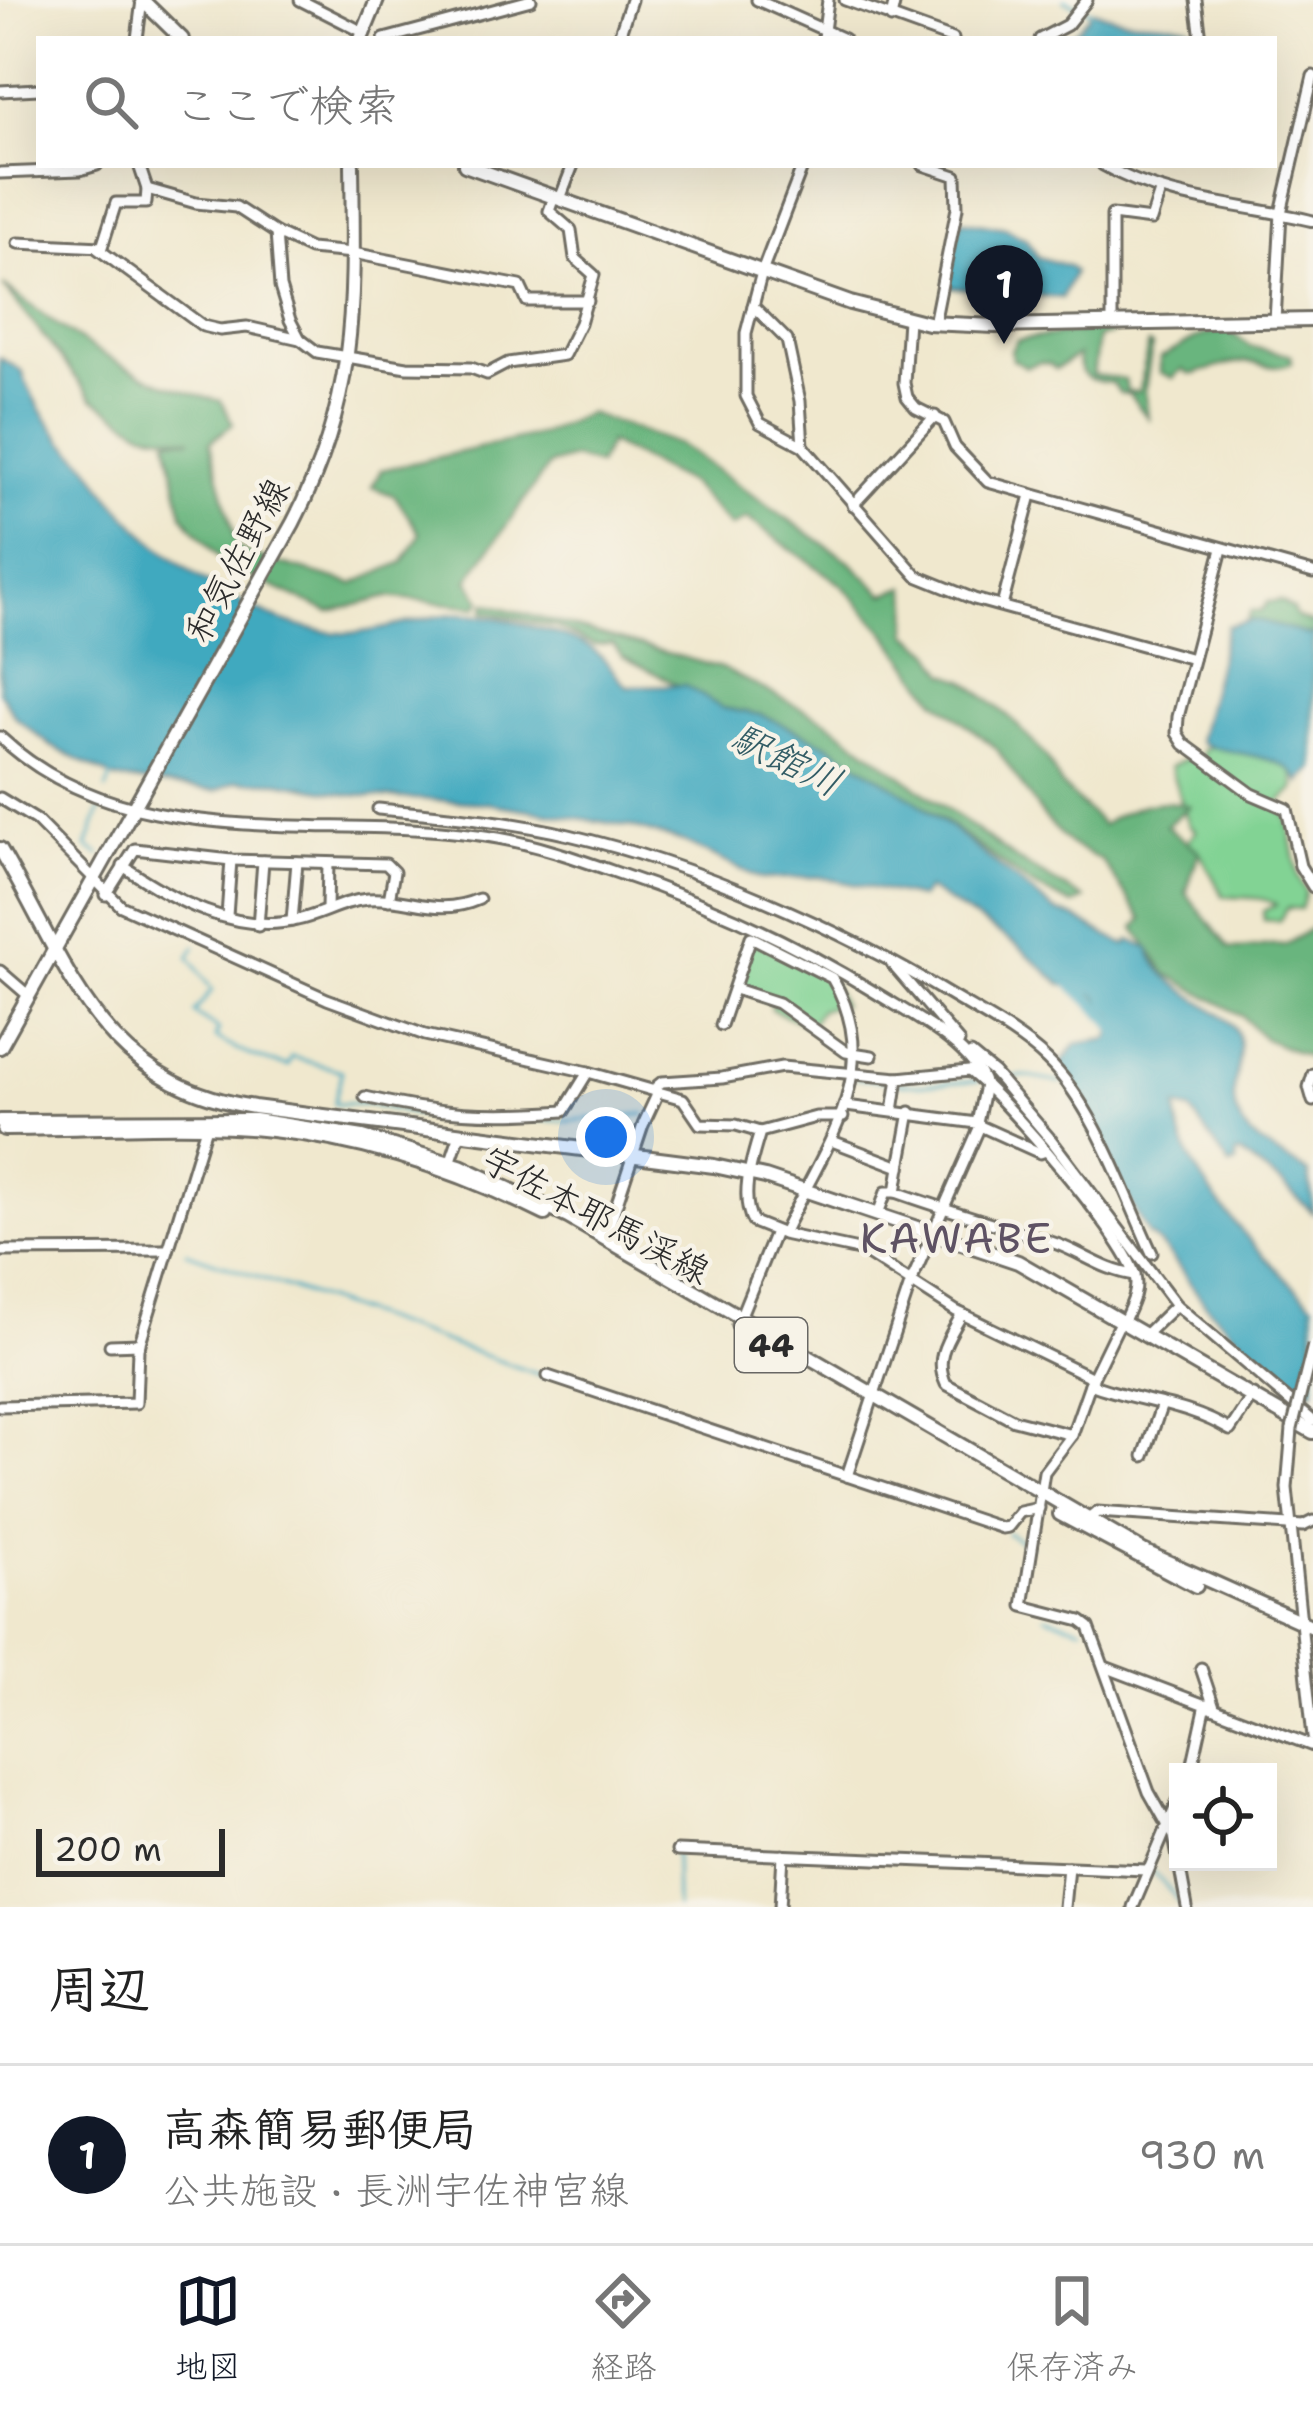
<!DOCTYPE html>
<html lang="ja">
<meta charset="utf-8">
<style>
body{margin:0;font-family:"Shantell Sans","Klee One",sans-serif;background:#f2f2f2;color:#222}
.controls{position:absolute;right:36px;bottom:36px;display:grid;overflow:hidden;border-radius:0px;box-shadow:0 12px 48px #0002}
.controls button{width:108px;height:108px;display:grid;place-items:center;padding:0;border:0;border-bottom:3px solid #e0e0e0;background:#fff;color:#222;font:60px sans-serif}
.scale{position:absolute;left:36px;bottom:30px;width:189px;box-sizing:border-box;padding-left:12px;border:6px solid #2b2b2b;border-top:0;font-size:33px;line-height:42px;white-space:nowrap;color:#2b2b2b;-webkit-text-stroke:9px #f7f3e8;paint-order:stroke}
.you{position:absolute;left:606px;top:1137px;width:42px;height:42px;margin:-30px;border:9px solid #fff;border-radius:50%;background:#1a73e8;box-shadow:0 0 0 18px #1a73e833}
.badge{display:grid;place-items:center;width:78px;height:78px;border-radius:50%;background:#111827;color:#fff;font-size:39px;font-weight:700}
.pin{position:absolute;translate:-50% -99px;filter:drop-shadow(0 3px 6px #0008)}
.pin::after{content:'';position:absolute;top:63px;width:42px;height:36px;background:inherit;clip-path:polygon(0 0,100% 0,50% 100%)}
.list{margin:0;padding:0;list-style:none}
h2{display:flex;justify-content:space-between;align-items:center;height:156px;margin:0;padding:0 48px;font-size:51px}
h2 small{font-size:39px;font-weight:400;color:#767676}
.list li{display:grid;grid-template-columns:78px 1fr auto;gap:36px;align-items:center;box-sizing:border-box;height:180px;padding:0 48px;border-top:3px solid #e0e0e0}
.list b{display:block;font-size:45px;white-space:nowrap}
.list p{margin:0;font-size:39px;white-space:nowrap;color:#767676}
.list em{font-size:39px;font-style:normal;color:#767676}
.icon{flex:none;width:66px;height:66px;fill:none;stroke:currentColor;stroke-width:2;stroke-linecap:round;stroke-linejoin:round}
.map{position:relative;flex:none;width:1313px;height:1907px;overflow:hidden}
.search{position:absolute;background:#fff;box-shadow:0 12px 48px #0002;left:36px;right:36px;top:36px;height:132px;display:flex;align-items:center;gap:30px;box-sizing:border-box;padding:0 42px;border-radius:0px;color:#767676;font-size:45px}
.sheet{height:336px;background:#fff}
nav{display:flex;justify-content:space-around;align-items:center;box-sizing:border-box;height:168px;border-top:3px solid #e0e0e0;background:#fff;font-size:33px;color:#767676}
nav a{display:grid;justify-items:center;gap:6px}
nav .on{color:#111827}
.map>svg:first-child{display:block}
.green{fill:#82d394;stroke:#567f60;stroke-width:3}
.forest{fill:#69b57e;stroke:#4a7054;stroke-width:3}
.water{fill:#3fa9bf;stroke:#356a75;stroke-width:3}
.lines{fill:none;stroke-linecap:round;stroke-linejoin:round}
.stream{stroke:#3fa9bf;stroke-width:3}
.river{stroke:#3fa9bf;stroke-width:12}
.minor-casing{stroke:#706d64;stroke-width:15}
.major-casing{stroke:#706d64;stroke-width:18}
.minor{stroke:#fff;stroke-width:9}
.major{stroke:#fff;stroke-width:12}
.minor-bridge-casing{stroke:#706d64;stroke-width:15;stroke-linecap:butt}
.minor-bridge{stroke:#fff;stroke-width:9}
.labels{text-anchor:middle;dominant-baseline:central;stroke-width:9;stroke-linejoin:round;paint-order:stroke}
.shield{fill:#f7f3e8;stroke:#686764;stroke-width:3}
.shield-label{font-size:33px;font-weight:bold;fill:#2b2b2b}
.street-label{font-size:36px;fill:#2b2b2b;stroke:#f7f3e8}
.water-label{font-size:39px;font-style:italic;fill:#335d66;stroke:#f7f3e8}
.quarter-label{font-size:42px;letter-spacing:3px;fill:#5e5263;stroke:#f7f3e8}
</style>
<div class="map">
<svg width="1313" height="1907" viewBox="0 0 1313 1907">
<rect width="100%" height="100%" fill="#f7f3e8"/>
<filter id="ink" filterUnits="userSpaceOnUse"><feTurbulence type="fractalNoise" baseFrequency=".00833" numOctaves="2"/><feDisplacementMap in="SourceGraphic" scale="24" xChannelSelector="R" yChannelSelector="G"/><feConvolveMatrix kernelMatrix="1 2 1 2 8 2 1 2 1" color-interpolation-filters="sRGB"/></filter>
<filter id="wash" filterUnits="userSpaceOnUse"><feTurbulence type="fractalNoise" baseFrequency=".004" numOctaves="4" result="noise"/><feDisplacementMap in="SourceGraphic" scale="48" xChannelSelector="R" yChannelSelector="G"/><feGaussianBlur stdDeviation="2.7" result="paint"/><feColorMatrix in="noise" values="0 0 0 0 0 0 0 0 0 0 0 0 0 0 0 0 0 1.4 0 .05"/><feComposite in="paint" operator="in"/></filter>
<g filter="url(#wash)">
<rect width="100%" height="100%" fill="#f0e8ce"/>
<g class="green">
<path d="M1216 744 1293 766 1295 789 1276 807 1287 815 1298 877 1306 892 1301 909 1287 908 1279 921 1264 920 1263 911 1276 905C1262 895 1240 899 1223 896L1199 851 1187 842 1196 831 1189 825 1170 767 1190 757 1203 761 1202 751Z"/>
<polygon points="751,939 830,978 842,1005 820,1009 810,1026 771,1009 771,1003 737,985"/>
</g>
<g class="forest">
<path d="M3 285C78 341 129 379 221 401L233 424 210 442 237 547 250 555 353 584 403 562 420 534 395 496 372 487 381 470 541 434 588 413 680 445 849 561 884 594 906 587 910 604 908 633 932 652 946 674 965 680 1013 720 1047 758 1061 785 1102 825C1130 807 1156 796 1190 806L1166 826 1199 851 1186 893 1229 948C1251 952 1264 942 1285 945L1313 927V1059L1264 1039 1242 1016 1166 973 1135 928 1142 919 1102 861 1071 845 1045 819 996 748 936 700 885 632 842 585 747 518 731 527 690 484 609 443 598 465 573 458 549 465 468 580 482 600 477 607 388 597 329 612 225 565 183 515 167 439H192L145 432 92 398Z"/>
<path d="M1110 328 1111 334 1098 337 1093 375 1125 379 1127 391 1139 392 1148 344 1152 346 1145 389 1148 418 1129 394 1120 393 1112 383C1092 381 1077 379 1078 355L1055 369 1050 364 1040 362 1026 367 1012 359 1011 350 1017 340Z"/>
<path d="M1227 330 1251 347 1291 355 1292 363C1274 371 1263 363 1245 362 1225 362 1207 373 1188 374L1183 369 1173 378 1160 372V358C1185 346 1199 332 1227 330Z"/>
<polygon points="1280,601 1293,610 1296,617 1313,624 1313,640 1247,620 1251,611 1260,612 1268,602"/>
<polygon points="486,603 721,668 829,722 1017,860 1084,899 1073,905 1031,885 914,799 825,743 761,715 722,708 622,656 613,644 594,645 556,627 484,611"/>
</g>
<g class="water">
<path d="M1094 10C1133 27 1154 17 1189 26L1193 39 1070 37Z"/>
<polygon points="961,220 1006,228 1026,239 1038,257 1068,266 1074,272 1062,298 950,287 946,282"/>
<path d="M0 358 22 371C29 394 48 423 64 441 75 452 87 461 95 474 137 545 255 629 339 633 378 635 418 616 456 614 485 612 574 634 596 652 608 661 616 676 627 686L685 685 722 708 761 715 825 743 914 799 1055 911C1081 917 1101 936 1127 945L1130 940 1150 949C1157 984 1209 1000 1231 1024 1253 1047 1225 1083 1237 1114 1249 1145 1285 1156 1309 1173L1313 1213 1282 1184 1241 1154H1236V1164L1230 1166 1190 1110 1177 1107C1173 1168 1269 1264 1313 1303V1391C1280 1376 1234 1335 1209 1308 1187 1284 1176 1254 1148 1235L1059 1067 1076 1044 1108 1039 1116 1025 1113 1013 1104 1010 1097 996 1061 984 1017 945 927 889 920 898 819 877 761 879 686 843 633 827 486 803 349 795 279 782 237 781 216 791 116 779 51 746 15 717 0 692Z"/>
<path d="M1254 620 1313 636V769L1300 783C1290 753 1228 756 1201 743L1199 738 1227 626Z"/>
</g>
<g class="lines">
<g class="stream">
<polyline points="1064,0 1093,12"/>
<polyline points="106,790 112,775"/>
<polyline points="100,810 87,847 100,855"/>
<path d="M196 946 189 957 212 990 194 1013 219 1030 215 1037C238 1052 261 1061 288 1066L292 1057 342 1071 334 1104H367L432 1118H478"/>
<polyline points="856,1078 917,1085 978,1081"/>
<polyline points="987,1079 1024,1076 1061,1083"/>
<polyline points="493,1118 568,1121 645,1114"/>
<polyline points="186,1252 543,1376"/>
<polyline points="1007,1533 1029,1546"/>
<polyline points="1045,1616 1082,1627"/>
<polyline points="675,1853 676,1907"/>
<polyline points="1152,1871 1182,1904"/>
</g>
<polyline class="river" points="1066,978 1109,1018 1122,1037"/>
</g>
</g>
<g filter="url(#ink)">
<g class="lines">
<g class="minor-casing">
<g id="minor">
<polyline points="300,0 363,32"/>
<polyline points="757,0 844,39"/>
<polyline points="845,0 953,39"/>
<polyline points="1196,0 1201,39"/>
<polyline points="891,18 895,0"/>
<polyline points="137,39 142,0"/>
<polyline points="384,39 531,0"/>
<polyline points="618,39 631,0"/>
<polyline points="823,39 828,0"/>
<polyline points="1040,39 1067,25 1087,0"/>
<polyline points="0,91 39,89"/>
<polyline points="803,165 762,272 753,306 787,340 800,401 803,446"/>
<polyline points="923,165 956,176 957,208 934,324"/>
<path d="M1103 165C1169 203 1241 203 1313 221"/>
<polyline points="0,173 80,170 97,165"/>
<polyline points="147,189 196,203 236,207 276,233 310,249 353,253 520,286 527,301 588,301"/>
<polyline points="560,199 573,165"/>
<polyline points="276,233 280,287 290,320 300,339 317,352 407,367 471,368 487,374 508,363 564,355 580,323 594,275 575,258 571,230 549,211 554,197"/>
<polyline points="18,243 102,247 116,203 146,203 147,189 139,165"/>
<polyline points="98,249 203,326 220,330 247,327 300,339"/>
<polyline points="753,306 746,333 746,396 760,423 803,446 917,576 974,599 1193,659"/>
<polyline points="908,319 904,383 907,397 916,408 944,422 955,447 988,482 1313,573"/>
<polyline points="1275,321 1281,213 1313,76"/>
<polyline points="1112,323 1112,215 1151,220 1160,192"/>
<polyline points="853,505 935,416"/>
<polyline points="1222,549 1178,717 1177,733 1184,744 1252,794 1287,809 1300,866 1313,887"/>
<polyline points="1002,606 1031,495"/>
<path d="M0 737C133 862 334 809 498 838 538 845 575 858 612 871 706 902 792 941 876 993 911 1015 972 1045 985 1085L977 1123 980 1126 911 1282 847 1476"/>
<polyline points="0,798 36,820 121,906 327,999 425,1035 588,1072 683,1099 700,1124 736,1125 760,1132"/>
<path d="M378 809C442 815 506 820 569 835 693 864 840 928 948 994 981 1014 1019 1033 1047 1060 1095 1106 1124 1193 1152 1253"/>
<path d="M123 866C171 899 236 935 297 920 321 915 342 901 368 899 410 896 435 918 479 899"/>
<polyline points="106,895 135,849 231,860 386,864 394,872 389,900"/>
<polyline points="327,909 328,863"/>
<polyline points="227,916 231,860"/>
<polyline points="292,921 297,862"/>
<polyline points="258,926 263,861"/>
<polyline points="892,964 959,1042"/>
<polyline points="0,971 29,996"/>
<polyline points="735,989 778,1003 846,1052 872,1056"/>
<path d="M721 1025 751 937 832 978C888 1072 821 1151 783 1234"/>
<polyline points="971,1054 994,1073 1052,1141 1176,1305 1313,1421"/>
<polyline points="1313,1074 1309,1087 1313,1101"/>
<path d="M365 1097C437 1114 489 1117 564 1111L588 1072"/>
<polyline points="846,1106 977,1123"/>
<polyline points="893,1111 898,1078"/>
<path d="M843 1117H816L760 1132C752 1159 739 1196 753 1222L783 1234 863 1251 956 1311 1093 1378"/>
<polyline points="980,1126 1040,1153 1046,1151"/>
<polyline points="832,1141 900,1167 896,1192"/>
<polyline points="449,1166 460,1134"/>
<polyline points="900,1167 910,1112"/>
<path d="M878 1214 886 1192H896C949 1211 1003 1226 1057 1244 1084 1254 1105 1271 1135 1275"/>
<path d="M605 1239 643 1125 656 1097 657 1086 662 1082 722 1078 782 1067 898 1078 969 1071C1004 1097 1125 1237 1135 1276 1139 1292 1130 1307 1124 1321"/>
<polyline points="0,1251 166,1250"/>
<path d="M962 1314C949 1338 933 1357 946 1384L1014 1420 1072 1435"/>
<polyline points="1121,1320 1090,1384 1072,1435 1044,1472 1023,1606 1081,1621 1089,1627 1149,1792 1174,1836 1187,1907"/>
<polyline points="737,1325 775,1232"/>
<polyline points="1146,1334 1176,1305"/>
<polyline points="110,1345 140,1344"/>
<polyline points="548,1376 1002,1528 1008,1527 1020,1512 1039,1508"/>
<path d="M1090 1384C1137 1402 1186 1403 1230 1430L1253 1395"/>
<polyline points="0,1406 136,1403 138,1349 206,1127"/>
<polyline points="1292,1429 1287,1488 1313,1737"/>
<polyline points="1144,1456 1162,1404"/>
<polyline points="1085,1522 1097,1512 1303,1526 1313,1521"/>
<polyline points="1105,1667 1313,1746"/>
<polyline points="1201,1668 1214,1707"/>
<polyline points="1191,1772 1206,1704"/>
<polyline points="677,1851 1146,1870"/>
<polyline points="780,1907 783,1855"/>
<polyline points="1064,1907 1068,1867"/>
<polyline points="1133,1907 1178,1801"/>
</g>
</g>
<g class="major-casing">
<g id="major">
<polyline points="142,0 182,39"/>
<polyline points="361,39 377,0"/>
<polyline points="465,165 850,303 928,323 995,326 1313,320"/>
<path d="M0 849C70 968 98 1083 254 1107L714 1166 765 1177 1018 1262 1313 1432"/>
<path d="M0 1047 293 523C358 397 354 302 352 165"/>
<polyline points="0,1121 254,1120 363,1137 460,1166 568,1217 1143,1551 1313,1627"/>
<path d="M4 1129C92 1129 184 1121 272 1130 368 1140 459 1171 545 1214"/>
<polyline points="1060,1514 1196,1586"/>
</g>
</g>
<use href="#minor" class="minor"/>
<use href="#major" class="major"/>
<g class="minor-bridge-casing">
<polyline id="minor-bridge" points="1292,1429 1313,1345"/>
</g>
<use href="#minor-bridge" class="minor-bridge"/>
</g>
</g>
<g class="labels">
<rect class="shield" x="735" y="1318" width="72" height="54" rx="9"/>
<g class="shield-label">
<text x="771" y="1345">44</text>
</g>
<g class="street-label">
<text transform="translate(237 560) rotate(-62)">和気佐野線</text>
<text transform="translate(596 1215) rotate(28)">宇佐本耶馬渓線</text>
</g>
<g class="water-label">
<text transform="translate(787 759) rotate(26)">駅館川</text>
</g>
<g class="quarter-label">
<text x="957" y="1238">KAWABE</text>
</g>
</g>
</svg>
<div class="controls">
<button><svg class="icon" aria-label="locate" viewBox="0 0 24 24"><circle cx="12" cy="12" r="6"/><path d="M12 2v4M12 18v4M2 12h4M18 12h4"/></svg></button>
</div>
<div class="scale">200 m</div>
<div class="you"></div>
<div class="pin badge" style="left:1004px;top:344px">1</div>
<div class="search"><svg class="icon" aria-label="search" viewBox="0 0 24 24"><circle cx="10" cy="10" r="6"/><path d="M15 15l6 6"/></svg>ここで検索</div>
</div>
<section class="sheet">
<h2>周辺<small></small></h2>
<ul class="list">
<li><span class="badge">1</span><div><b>高森簡易郵便局</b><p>公共施設 · 長洲宇佐神宮線</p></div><em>930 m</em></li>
</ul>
</section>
<nav>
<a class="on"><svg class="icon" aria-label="map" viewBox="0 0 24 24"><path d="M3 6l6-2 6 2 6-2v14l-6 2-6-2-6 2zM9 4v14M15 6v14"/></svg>地図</a>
<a><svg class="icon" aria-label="directions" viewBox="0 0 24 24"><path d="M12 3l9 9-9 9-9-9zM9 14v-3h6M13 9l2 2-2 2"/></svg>経路</a>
<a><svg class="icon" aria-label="saved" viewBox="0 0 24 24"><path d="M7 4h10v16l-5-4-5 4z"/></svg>保存済み</a>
</nav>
